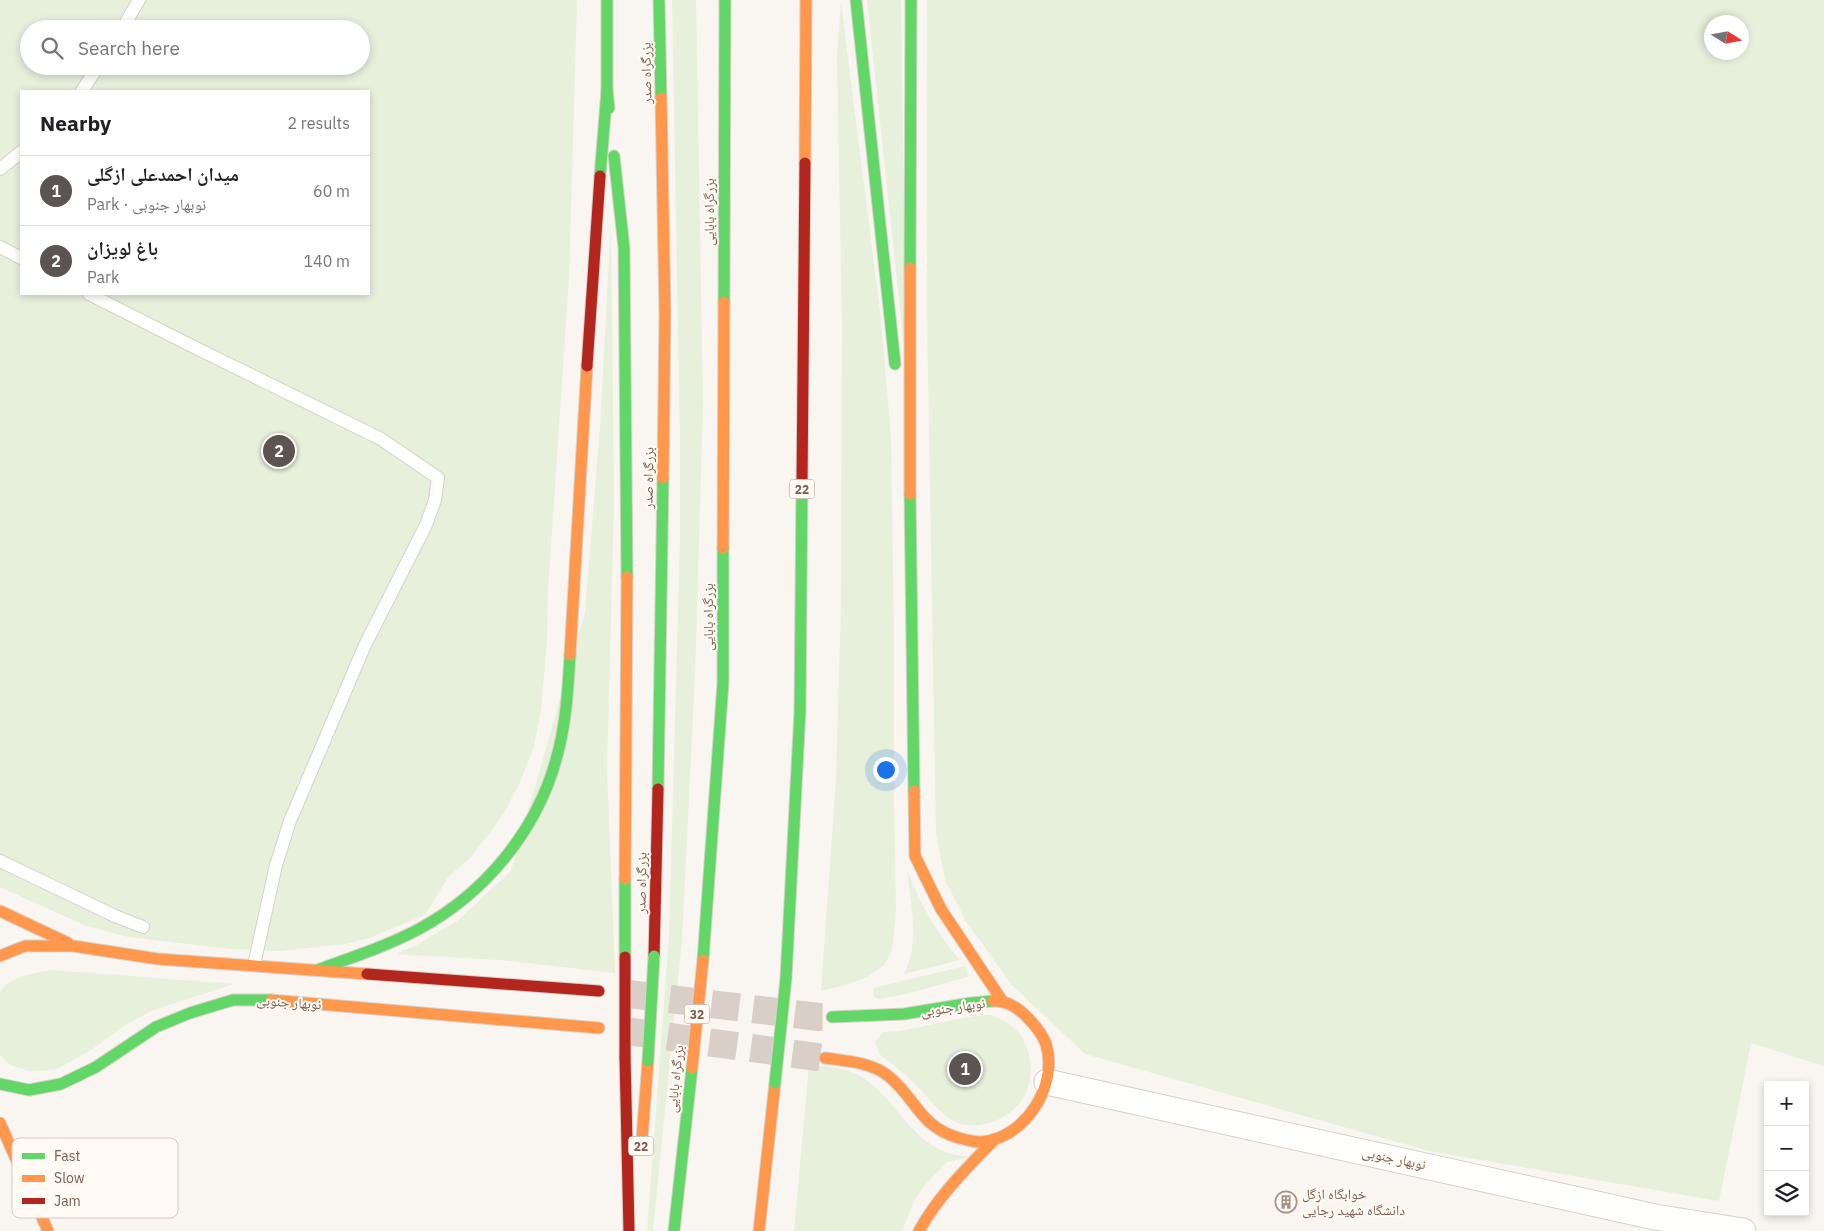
<!DOCTYPE html>
<meta charset="utf-8">
<style>
body{margin:0;font-family:"IBM Plex Sans","Noto Naskh Arabic",sans-serif;background:#f2f2f2;color:#202124}
.controls{position:absolute;right:15px;bottom:15px;display:grid;overflow:hidden;border-radius:0px;box-shadow:0 2px 8px #0003}
.controls button{width:45px;height:45px;display:grid;place-items:center;padding:0;border:0;border-bottom:1px solid #e0e0e0;background:#fff;color:#202124;font:25px sans-serif}
.compass{position:absolute;left:1704px;top:15px;width:45px;height:45px;border-radius:50%;background:#fff;box-shadow:0 2px 8px #0003;rotate:101deg}
.you{position:absolute;left:885px;top:769px;width:18px;height:18px;margin:-12px;border:4px solid #fff;border-radius:50%;background:#1a73e8;box-shadow:0 0 0 8px #1a73e833}
.badge{display:grid;place-items:center;width:32px;height:32px;border-radius:50%;background:#5c5450;color:#fff;font-size:16px;font-weight:700}
.pin{position:absolute;translate:-50% -50%;border:2px solid #fff;box-shadow:0 1px 5px #0006}
.list{margin:0;padding:0;list-style:none}
h2{display:flex;justify-content:space-between;align-items:center;height:65px;margin:0;padding:0 20px;font-size:21px}
h2 small{font-size:16px;font-weight:400;color:#757577}
.list li{display:grid;grid-template-columns:32px 1fr auto;gap:15px;align-items:center;box-sizing:border-box;height:70px;padding:0 20px;border-top:1px solid #e0e0e0}
.list b{display:block;font-size:19px;white-space:nowrap}
.list p{margin:0;font-size:16px;white-space:nowrap;color:#757577}
.list em{font-size:16px;font-style:normal;color:#757577}
.icon{flex:none;width:28px;height:28px;fill:none;stroke:currentColor;stroke-width:2;stroke-linecap:round;stroke-linejoin:round}
.map{position:relative;flex:none;width:1824px;height:1231px;overflow:hidden}
.search{position:absolute;background:#fff;box-shadow:0 2px 8px #0003;left:20px;top:20px;width:350px;height:55px;display:flex;align-items:center;gap:12px;box-sizing:border-box;padding:0 18px;border-radius:28px;color:#757577;font-size:19px}
.panel{position:absolute;background:#fff;box-shadow:0 2px 8px #0003;left:20px;top:90px;width:350px;height:205px;border-radius:0px}
.map>svg:first-child{display:block}
.green{fill:#e7f0db;fill-rule:evenodd}
.lines{fill:none;stroke-linecap:round;stroke-linejoin:round}
.secondary-tunnel{stroke:#d9cfc7;stroke-width:28;stroke-dasharray:28 14;stroke-linecap:butt}
.lane-casing{stroke:#d7d1cb;stroke-width:14}
.street-casing{stroke:#d7d1cb;stroke-width:27}
.fast-casing{stroke:#d9d2cb;stroke-width:13}
.slow-casing{stroke:#d9d2cb;stroke-width:13}
.jam-casing{stroke:#d9d2cb;stroke-width:13}
.lane{stroke:#fefefd;stroke-width:12}
.street{stroke:#fefefd;stroke-width:25}
.fast{stroke:#63d668;stroke-width:11}
.slow{stroke:#ff974d;stroke-width:11}
.jam{stroke:#b3261e;stroke-width:11}
.fast-bridge-casing{stroke:#dad1cc;stroke-width:13;stroke-linecap:butt}
.slow-bridge-casing{stroke:#dad1cc;stroke-width:13;stroke-linecap:butt}
.jam-bridge-casing{stroke:#dad1cc;stroke-width:13;stroke-linecap:butt}
.fast-bridge{stroke:#63d668;stroke-width:11}
.slow-bridge{stroke:#ff974d;stroke-width:11}
.jam-bridge{stroke:#b3261e;stroke-width:11}
.labels{text-anchor:middle;dominant-baseline:central;stroke-width:4;stroke-linejoin:round;paint-order:stroke}
.shield{fill:#fffaf3;stroke:#a28b7f;stroke-width:1}
.shield-label{font-size:12px;font-weight:bold;fill:#7a5c4d}
.street-label{font-size:14px;fill:#7a5c4d;stroke:#fffaf3}
.poi-label{font-size:14px;fill:#7a5c4d;stroke:#fffaf3;text-anchor:start}
.key{fill:#fffaf3;stroke:#d7cbc1;stroke-width:1}
.key-label{font-size:14px;fill:#7a5c4d}
</style>
<div class="map">
<svg width="1824" height="1231" viewBox="0 0 1824 1231">
<rect width="100%" height="100%" fill="#f9f5f0"/>
<g class="green">
<path d="M0 0H577L569 277 548 590 547 640 541 709 534 747 520 782 505 811 488 835 470 858 448 877 425 915 369 938 346 944 280 951 232 949 128 937 84 925 0 887ZM29 29H361V66H29ZM21 91H369V294H21Z"/>
<polygon points="672,0 696,0 703,405 695,674 682,939 653,1231 647,1231 669,937 680,541 680,435"/>
<polygon points="867,0 901,0 906,364"/>
<path d="M927 0H1824V1066L1751 1043 1719 1201 1429 1151 1085 1054 1011 984 966 921 945 880 936 834 927 315ZM1712 22H1742V52H1712Z"/>
<polygon points="841,2 881,319 891,438 894,637 894,800 896,911 893,944 890,955 884,965 867,977 846,985 821,991 836,780 841,606 842,323 837,56"/>
<polygon points="611,222 614,501 607,770 615,973 501,960 396,954 415,946 457,921 511,871 585,612 600,428"/>
<path d="M907 870C920 903 936 933 960 960L904 974C921 942 910 904 907 870Z"/>
<polygon points="965,966 969,976 967,977 906,994 879,999 875,998 873,994 873,989 877,987"/>
<path d="M53 970 234 984 151 1011 124 1026 91 1050 55 1070 29 1071 10 1065 0 1055V993C7 976 37 973 53 970Z"/>
<path d="M990 1015C998 1018 1007 1021 1013 1027 1032 1044 1036 1075 1024 1097 1012 1118 981 1131 958 1123 941 1116 929 1098 916 1085 908 1077 899 1070 890 1062 887 1060 881 1056 879 1053 877 1050 876 1045 875 1042L883 1032C920 1031 953 1016 990 1015Z"/>
<path d="M809 1065C823 1067 841 1067 854 1073 891 1090 905 1135 943 1151 951 1155 961 1155 969 1157L947 1162 926 1184 914 1201 902 1231H794Z"/>
</g>
<g class="lines">
<g class="secondary-tunnel">
<polyline points="628,994 819,1017 832,1017"/>
<polyline points="626,1031 825,1058"/>
</g>
<g class="lane-casing">
<g id="lane">
<polyline points="122,29 139,0"/>
<polyline points="82,91 98,66"/>
<polyline points="0,169 21,152"/>
<polyline points="0,247 21,258"/>
<polyline points="89,294 190,345 381,439 438,478 435,500 426,525 365,645 290,821 276,865 254,965"/>
<polyline points="0,861 115,916 143,927"/>
</g>
</g>
<g class="street-casing">
<polyline id="street" points="1047,1082 1655,1217 1743,1231"/>
</g>
<g class="fast-casing">
<g id="fast">
<polyline points="607,0 607,90 609,108"/>
<polyline points="659,0 661,98"/>
<polyline points="856,0 895,364"/>
<polyline points="614,156 624,248 627,577"/>
<polyline points="600,176 607,90"/>
<polyline points="910,268 911,0"/>
<polyline points="724,302 725,0"/>
<polyline points="910,494 914,791"/>
<polyline points="658,789 663,478"/>
<polyline points="625,879 625,957"/>
<polyline points="703,960 723,683 723,548"/>
<path d="M320 969C353 957 387 946 419 929 484 894 536 832 556 760 566 726 568 690 570 655"/>
<polyline points="786,978 800,711 802,482"/>
<polyline points="832,1017 904,1014 971,1003 993,1001"/>
<polyline points="0,1084 29,1090 61,1084 96,1067 156,1027 190,1013 233,1000 271,1000"/>
<polyline points="674,1231 692,1068"/>
</g>
</g>
<g class="slow-casing">
<g id="slow">
<polyline points="661,98 665,313 663,478"/>
<polyline points="805,163 806,0"/>
<polyline points="910,494 910,268"/>
<polyline points="723,548 724,302"/>
<polyline points="570,655 587,366"/>
<polyline points="914,791 915,856 941,909 1003,1002"/>
<polyline points="625,879 627,577"/>
<polyline points="0,911 68,943"/>
<polyline points="0,956 25,946 73,946 158,959 367,974"/>
<polyline points="271,1000 599,1028"/>
<path d="M825 1058C845 1061 870 1062 887 1075 916 1097 919 1127 959 1138 966 1140 974 1142 981 1142 1025 1139 1059 1085 1046 1044 1042 1033 1034 1024 1026 1016 1017 1007 1006 1000 993 1001"/>
<polyline points="0,1123 48,1231"/>
<polyline points="642,1139 648,1061"/>
<polyline points="759,1231 775,1083"/>
<path d="M919 1231C939 1195 967 1168 995 1139"/>
</g>
</g>
<g class="jam-casing">
<g id="jam">
<polyline points="587,366 600,176"/>
<polyline points="802,482 805,163"/>
<polyline points="654,956 658,789"/>
<polyline points="367,974 599,991"/>
<polyline points="625,1057 629,1231"/>
</g>
</g>
<use href="#lane" class="lane"/>
<use href="#street" class="street"/>
<use href="#fast" class="fast"/>
<use href="#slow" class="slow"/>
<use href="#jam" class="jam"/>
<g class="fast-bridge-casing">
<g id="fast-bridge">
<polyline points="648,1061 654,956"/>
<polyline points="775,1083 786,978"/>
</g>
</g>
<g class="slow-bridge-casing">
<polyline id="slow-bridge" points="692,1068 703,960"/>
</g>
<g class="jam-bridge-casing">
<polyline id="jam-bridge" points="625,957 625,1057"/>
</g>
<use href="#fast-bridge" class="fast-bridge"/>
<use href="#slow-bridge" class="slow-bridge"/>
<use href="#jam-bridge" class="jam-bridge"/>
</g>
<defs>
<g id="building-ring" transform="scale(1.125)"><circle r="9.5" fill="#fffaf3" stroke="#a69286" stroke-width="1.5"/><path d="M-4-6H4V6H1V3H-1V6H-4ZM-2.5-4.3h1.7v1.8h-1.7ZM.8-4.3h1.7v1.8H.8ZM-2.5-1h1.7V.8h-1.7ZM.8-1h1.7V.8H.8Z" fill="#a69286"/></g>
</defs>
<g fill-rule="evenodd">
<use href="#building-ring" x="1286" y="1202"/>
</g>
<g class="labels">
<g class="shield">
<rect x="789.5" y="479.5" width="25" height="19" rx="4"/>
<rect x="684.5" y="1004.5" width="25" height="19" rx="4"/>
<rect x="628.5" y="1136.5" width="25" height="19" rx="4"/>
</g>
<g class="shield-label">
<text x="802" y="489">22</text>
<text x="697" y="1014">32</text>
<text x="641" y="1146">22</text>
</g>
<g class="street-label">
<text transform="translate(646 73) rotate(-91)">بزرگراه صدر</text>
<text transform="translate(709 212) rotate(-90)">بزرگراه بابایی</text>
<text transform="translate(648 478) rotate(-89)">بزرگراه صدر</text>
<text transform="translate(708 617) rotate(-90)">بزرگراه بابایی</text>
<text transform="translate(641 883) rotate(-89)">بزرگراه صدر</text>
<text transform="translate(289 1002) rotate(4)">نوبهار جنوبی</text>
<text transform="translate(953 1007) rotate(-8)">نوبهار جنوبی</text>
<text transform="translate(675 1079) rotate(-84)">بزرگراه بابایی</text>
<text transform="translate(1394 1158) rotate(12)">نوبهار جنوبی</text>
</g>
<g class="poi-label">
<text x="1302" y="1194">خوابگاه ازگل<tspan x="1302" dy="16">دانشگاه شهید رجایی</tspan></text>
</g>
</g>
<rect x="12" y="1138" width="166" height="80" rx="8" class="key"/>
<rect x="22" y="1153" width="23" height="6" fill="#63d668"/>
<rect x="22" y="1175" width="23" height="7" fill="#ff974d"/>
<rect x="22" y="1198" width="23" height="6" fill="#b3261e"/>
<g class="key-label">
<text x="54" y="1161">Fast</text>
<text x="54" y="1183">Slow</text>
<text x="54" y="1206">Jam</text>
</g>
</svg>
<div class="controls">
<button>+</button>
<button>−</button>
<button><svg class="icon" aria-label="layers" viewBox="0 0 24 24"><path d="M12 4l9 5-9 5-9-5zM3 14l9 5 9-5"/></svg></button>
</div>
<svg class="compass" viewBox="-18 -18 36 36"><path d="M0-13l5 13h-10z" fill="#e53935"/><path d="M0 13l5-13h-10z" fill="#757577"/></svg>
<div class="you"></div>
<div class="pin badge" style="left:965px;top:1069px">1</div>
<div class="pin badge" style="left:279px;top:451px">2</div>
<div class="search"><svg class="icon" aria-label="search" viewBox="0 0 24 24"><circle cx="10" cy="10" r="6"/><path d="M15 15l6 6"/></svg>Search here</div>
<section class="panel">
<h2>Nearby<small>2 results</small></h2>
<ul class="list">
<li><span class="badge">1</span><div><b>میدان احمدعلی ازگلی</b><p>Park · نوبهار جنوبی</p></div><em>60 m</em></li>
<li><span class="badge">2</span><div><b>باغ لویزان</b><p>Park</p></div><em>140 m</em></li>
</ul>
</section>
</div>
